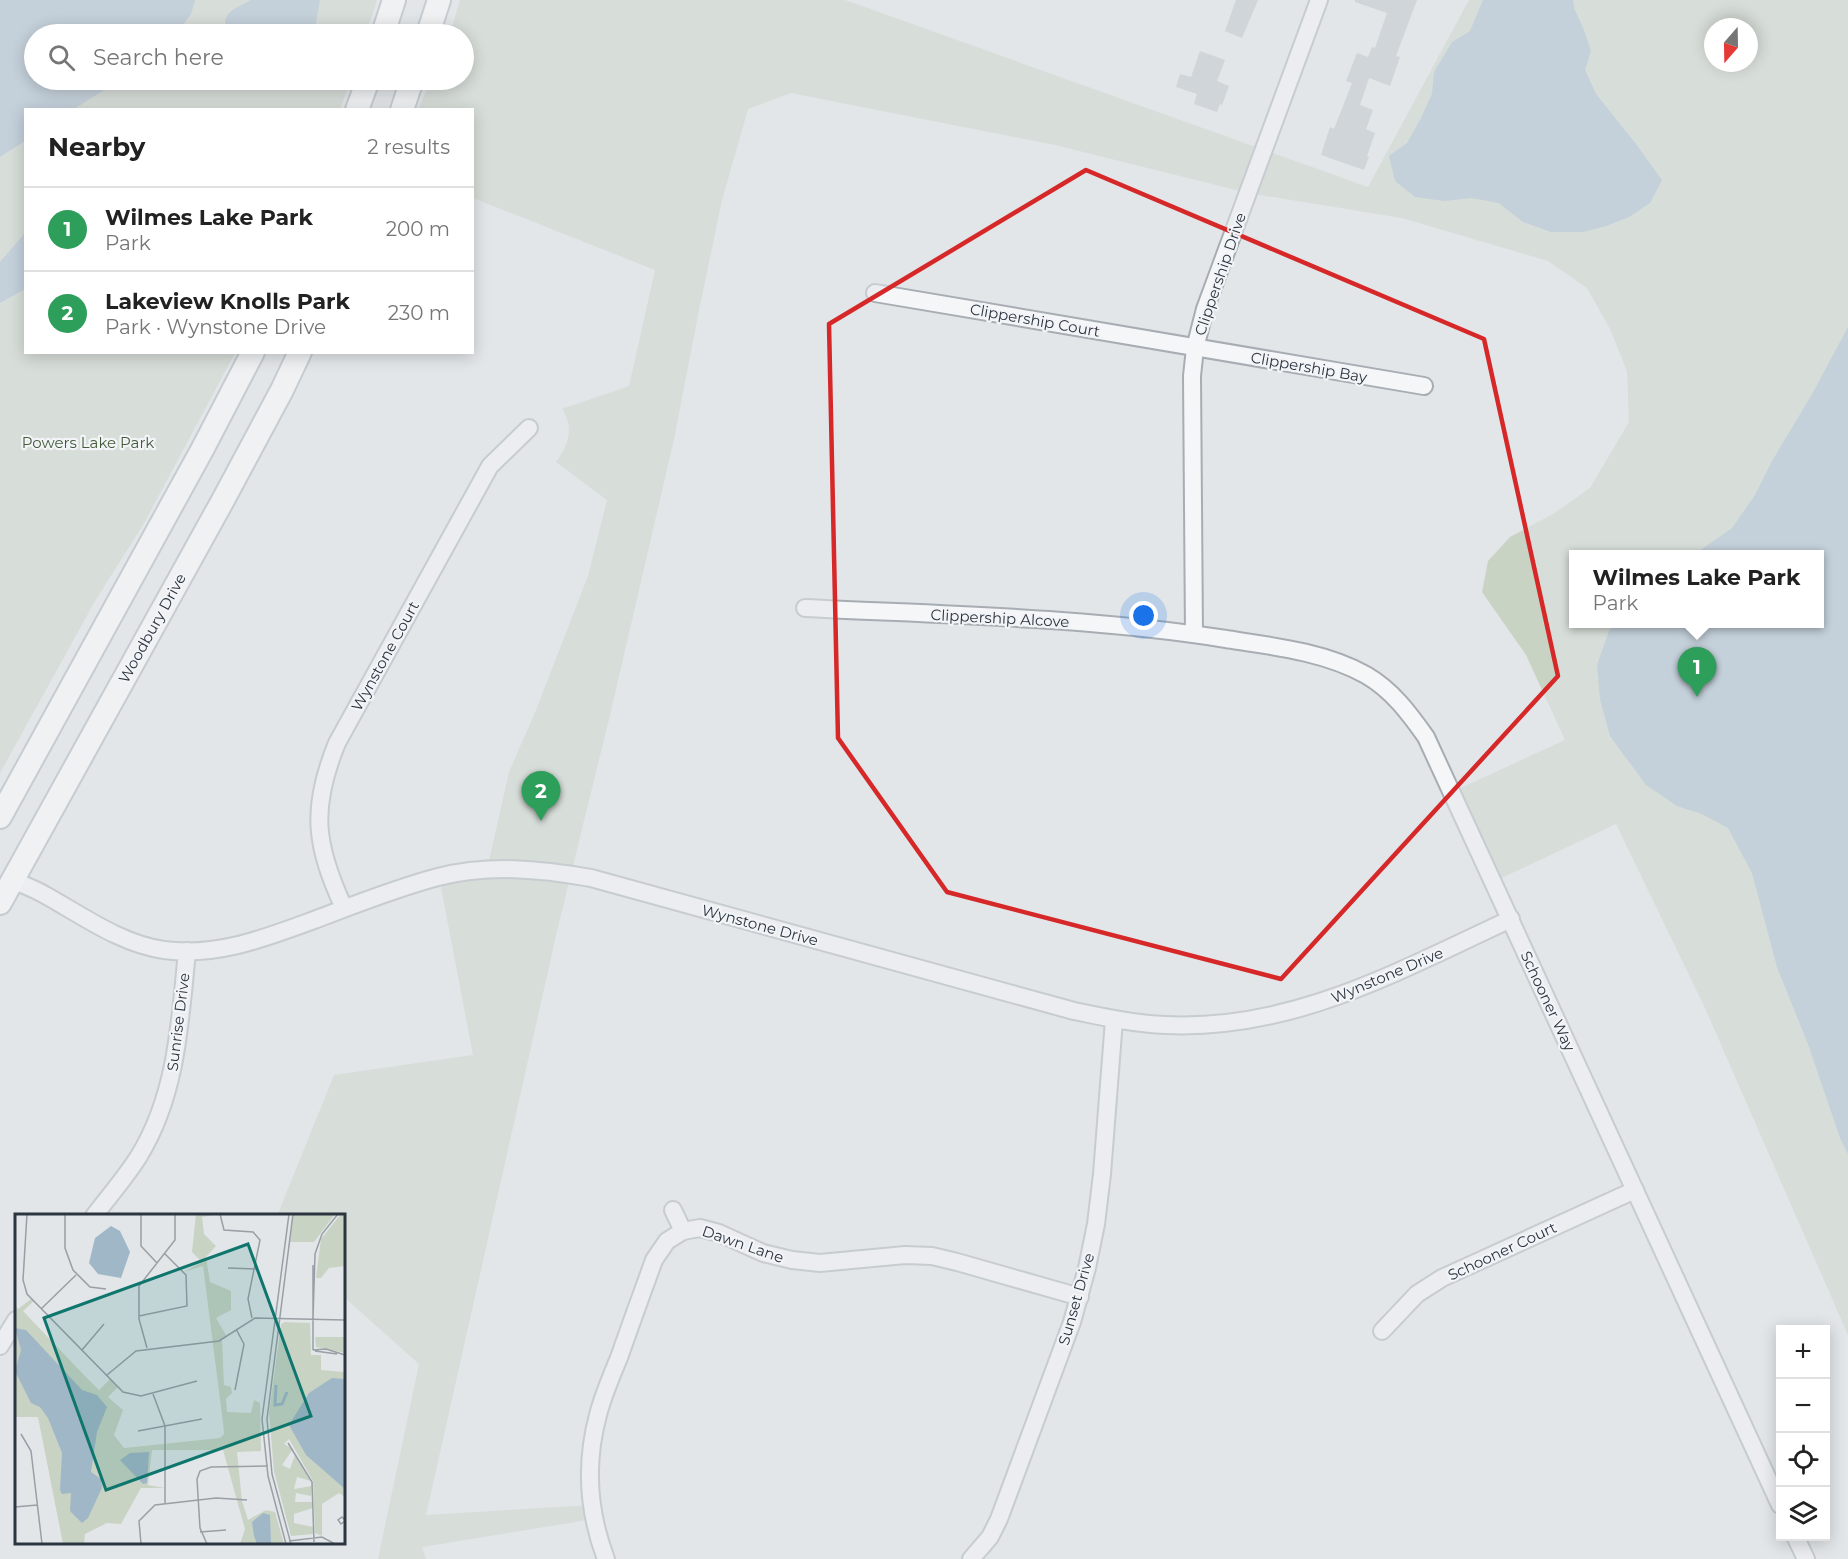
<!DOCTYPE html>
<meta charset="utf-8">
<style>
body{margin:0;font-family:Montserrat,sans-serif;background:#f6f6f6;color:#222}
.controls{position:absolute;right:18px;bottom:18px;display:grid;overflow:hidden;border-radius:0px;box-shadow:0 3px 15px #0003}
.controls button{width:54px;height:54px;display:grid;place-items:center;padding:0;border:0;border-bottom:2px solid #e0e0e0;background:#fff;color:#222;font:30px sans-serif}
.compass{position:absolute;left:1704px;top:18px;width:54px;height:54px;border-radius:50%;background:#fff;box-shadow:0 3px 15px #0003;rotate:200deg}
.you{position:absolute;left:1144px;top:616px;width:21px;height:21px;margin:-15px;border:4px solid #fff;border-radius:50%;background:#1a73e8;box-shadow:0 0 0 9px #1a73e833}
.badge{display:grid;place-items:center;width:39px;height:39px;border-radius:50%;background:#c5516f;color:#fff;font-size:20px;font-weight:700}
.pin{position:absolute;translate:-50% -50px;filter:drop-shadow(0 2px 3px #0008)}
.pin::after{content:'';position:absolute;top:32px;width:21px;height:18px;background:inherit;clip-path:polygon(0 0,100% 0,50% 100%)}
.popup{position:absolute;left:1569px;top:550px;width:255px;height:78px;box-sizing:border-box;display:grid;place-content:center;border-radius:0px;background:#fff;filter:drop-shadow(0 2px 4px #0005);font-size:20px;white-space:nowrap;color:#767676}
.popup b{font-size:22px;color:#222}
.popup::after{content:'';position:absolute;left:50%;top:100%;margin-left:-12px;border:12px solid transparent;border-top-color:#fff}
.list{margin:0;padding:0;list-style:none}
h2{display:flex;justify-content:space-between;align-items:center;height:78px;margin:0;padding:0 24px;font-size:26px}
h2 small{font-size:20px;font-weight:400;color:#767676}
.list li{display:grid;grid-template-columns:39px 1fr auto;gap:18px;align-items:center;box-sizing:border-box;height:84px;padding:0 24px;border-top:2px solid #e0e0e0}
.list b{display:block;font-size:22px;white-space:nowrap}
.list p{margin:0;font-size:20px;white-space:nowrap;color:#767676}
.list em{font-size:20px;font-style:normal;color:#767676}
.icon{flex:none;width:33px;height:33px;fill:none;stroke:currentColor;stroke-width:2;stroke-linecap:round;stroke-linejoin:round}
.map{position:relative;flex:none;width:1848px;height:1559px;overflow:hidden}
.search{position:absolute;background:#fff;box-shadow:0 3px 15px #0003;left:24px;top:24px;width:450px;height:66px;display:flex;align-items:center;gap:15px;box-sizing:border-box;padding:0 21px;border-radius:33px;color:#767676;font-size:22px}
.panel{position:absolute;background:#fff;box-shadow:0 3px 15px #0003;left:24px;top:108px;width:450px;height:246px;border-radius:0px}
.map>svg:first-child{display:block}
.green{fill:#c9d3c4;fill-rule:evenodd}
.water{fill:#a0b7c7}
.building{fill:#bac0c6}
.lines{fill:none;stroke-linecap:round;stroke-linejoin:round}
.minor-casing{stroke:#a7adb3;stroke-width:20}
.secondary-casing{stroke:#a7adb3;stroke-width:26}
.minor{stroke:#f5f6f8;stroke-width:16}
.secondary{stroke:#fff;stroke-width:22}
.marked{fill:none;stroke:#d62828;stroke-width:4.5;stroke-linejoin:round}
.labels{text-anchor:middle;dominant-baseline:central;stroke-width:4.5;stroke-linejoin:round;paint-order:stroke}
.street-label{font-size:15px;fill:#2b3540;stroke:#f2f4f7}
.park-label{font-size:15px;fill:#445b3a;stroke:#f2f4f7}
.inset-river{fill:none;stroke:#a0b7c7;stroke-width:3}
.inset-road{fill:none;stroke:#999fa5;stroke-width:1.5}
.view{fill:#0f766e;fill-opacity:0.15;stroke:#0f766e;stroke-width:3}
.inset-edge{fill:none;stroke:#2b3540;stroke-width:3}
</style>
<div class="map">
<svg width="1848" height="1559" viewBox="0 0 1848 1559">
<rect width="100%" height="100%" fill="#e2e6e9"/>
<g class="green">
<polygon points="0,0 377,0 366,34 34,34 34,80 351,80 340,109 26,110 26,352 235,353 143,525 95,601 0,773"/>
<path d="M460 0H845L1368 187 1469 0H1848V1335L1705 1008 1616 824 1493 882 1452 792 1565 740 1526 655 1482 592 1488 561 1510 537 1553 514 1590 488 1629 422 1627 371 1610 329 1587 288 1548 261 1402 218 1248 193 1055 145 791 93 748 109 722 200 698 315 674 439 610 715 557 931 426 1515 592 1505 594 1519 422 1547 426 1559H378L419 1364 344 1297V1216H277L334 1075 473 1055 439 877 487 870 509 772 536 710 588 576 607 500 556 462C568 446 575 428 562 409L629 386 655 270 473 198 472 110 418 109 431 80H464V34H450ZM1713 27H1749V63H1713ZM1574 554H1820V624H1574Z"/>
</g>
<g class="water">
<polygon points="0,0 195,0 191,14 176,34 34,34 34,80 120,80 74,109 26,110 25,141 0,157"/>
<path d="M251 0H320L314 34H233L225 23C226 9 240 7 251 0Z"/>
<polygon points="1483,0 1573,0 1574,8 1584,30 1591,51 1585,70 1596,94 1636,144 1662,180 1650,203 1629,217 1606,226 1583,232 1551,232 1523,222 1499,203 1471,198 1444,201 1415,197 1395,181 1389,156 1407,143 1420,120 1432,94 1434,72 1452,42 1470,31"/>
<polygon points="25,233 25,289 0,303 0,262"/>
<polygon points="1848,327 1848,1154 1840,1138 1808,1044 1777,967 1752,873 1728,828 1702,814 1677,806 1646,785 1610,736 1600,699 1597,665 1609,631 1615,624 1820,624 1820,554 1695,554 1732,528 1755,495 1772,461 1811,396"/>
</g>
<g class="building">
<polygon points="1236,0 1258,0 1242,38 1225,31"/>
<polygon points="1355,0 1417,0 1396,56 1400,57 1390,86 1369,78 1360,105 1373,110 1366,129 1375,133 1367,156 1369,157 1364,170 1321,155 1330,127 1334,129 1352,83 1346,81 1357,53 1368,57 1372,47 1375,48 1387,13 1355,2"/>
<polygon points="1200,51 1225,60 1217,81 1229,86 1222,105 1220,104 1217,112 1194,104 1197,94 1176,87 1180,74 1191,77"/>
</g>
<g class="lines">
<g class="minor-casing">
<g id="minor">
<polyline points="875,293 1424,386"/>
<path d="M805 608C945 615 1087 617 1226 639 1272 646 1325 652 1366 675 1392 690 1409 713 1426 737L1780 1505"/>
<polyline points="1194,634 1192,376 1195,348 1205,309 1319,0"/>
<path d="M12 880C24 885 35 889 45 895 83 916 121 944 164 950 217 957 265 938 314 920 354 905 396 888 438 877 489 864 540 869 591 878L1074 1011C1104 1017 1134 1024 1165 1025 1293 1031 1398 971 1511 919"/>
<path d="M344 908C315 845 310 809 337 743L490 466 529 428"/>
<polyline points="673,1210 683,1231"/>
<path d="M94 1216C109 1196 126 1177 139 1156 177 1094 180 1022 187 951"/>
<polyline points="1382,1331 1417,1294 1442,1278 1635,1190"/>
<polyline points="0,1346 16,1320"/>
<polyline points="1795,1536 1806,1559"/>
<path d="M606 1559C588 1512 585 1463 598 1415 603 1395 612 1375 620 1355 631 1323 643 1291 654 1260L667 1241 683 1231 700 1228 719 1233 763 1253 792 1260 820 1263 905 1255 932 1256 957 1262 1080 1297"/>
<polyline points="971,1559 990,1537 999,1519 1072,1322 1087,1268 1096,1224 1102,1174 1114,1020"/>
</g>
</g>
<g class="secondary-casing">
<g id="secondary">
<polyline points="383,34 394,0"/>
<polyline points="428,34 439,0"/>
<polyline points="357,110 368,80"/>
<polyline points="402,110 412,80"/>
<polyline points="0,817 202,450 253,352"/>
<polyline points="0,903 222,502 282,390 300,352"/>
</g>
</g>
<use href="#minor" class="minor"/>
<use href="#secondary" class="secondary"/>
</g>
<path d="M0 0H1848V1559H0ZM1086 170 1484 339 1558 676 1281 979 947 892 838 738 829 324Z" fill="#e2e6e9" fill-opacity=".55" fill-rule="evenodd"/>
<path class="marked" d="M1086 170 1484 339 1558 676 1281 979 947 892 838 738 829 324Z"/>
<g class="labels">
<g class="street-label">
<text transform="translate(1220 274) rotate(-71)">Clippership Drive</text>
<text transform="translate(1035 320) rotate(10)">Clippership Court</text>
<text transform="translate(1309 367) rotate(10)">Clippership Bay</text>
<text transform="translate(1000 618) rotate(3)">Clippership Alcove</text>
<text transform="translate(152 628) rotate(-61)">Woodbury Drive</text>
<text transform="translate(385 656) rotate(-61)">Wynstone Court</text>
<text transform="translate(760 925) rotate(15)">Wynstone Drive</text>
<text transform="translate(1387 975) rotate(-23)">Wynstone Drive</text>
<text transform="translate(1548 1001) rotate(65)">Schooner Way</text>
<text transform="translate(178 1022) rotate(-83)">Sunrise Drive</text>
<text transform="translate(743 1244) rotate(19)">Dawn Lane</text>
<text transform="translate(1502 1251) rotate(-25)">Schooner Court</text>
<text transform="translate(1076 1299) rotate(-74)">Sunset Drive</text>
</g>
<g class="park-label">
<text x="88" y="442">Powers Lake Park</text>
</g>
</g>
<g transform="translate(15 1214)">
<rect width="330" height="330" fill="#e2e6e9"/>
<path d="M181 0H205L187 3 189 20 201 32 191 43 195 68 216 77V96L201 104 212 123 207 126 209 171 216 173 217 179 211 185 212 198 236 199 239 186 245 189 246 237 222 238 227 287 233 306 251 296 260 298 269 330H225L230 315 208 236H137L133 271 150 274H126L106 310 92 309 70 320 69 330H48L23 203H0V91L3 95 16 85 19 87 8 97 67 159 84 176 95 165 103 173 93 183 108 196 99 221 109 234 205 224 209 220 208 209 188 52 169 58 187 48 177 38ZM278 0H320L299 28H275ZM326 0H330V52L314 54 306 64H301L306 25ZM270 108 295 109 296 141H306V156L330 158V283L324 279 307 290V322L300 319 298 267 274 225 269 230 278 235 267 251 275 255 280 241 296 267 282 263 279 275 297 272 296 282 281 279 280 288H298V294L279 300V309L298 313V320L276 322 259 257 254 199 266 110ZM300 123H330V139L301 133Z" fill="#c9d3c4"/>
<path d="M96 12 105 17 115 38 106 64 83 60 74 49 80 24ZM0 114 11 116 67 176 82 181 92 193 82 218 76 258 86 265 87 274 73 304 67 309 55 297 56 279 47 280 45 276 47 239 33 204 25 193 16 189 0 157 6 136ZM317 164 330 165V275L291 241 274 211 294 179ZM134 238 132 269 128 270 105 246 115 239ZM248 299 255 301 256 330H242L239 322 237 308Z" fill="#a0b7c7"/>
<path class="inset-river" d="M261 171 260 191 267 190 272 178"/>
<path class="inset-road" d="M12 0 8 66 12 80 108 178 126 182 182 167M50 0V34L58 56 75 73 91 75M126 0V32L142 49M205 0 209 16 238 18 245 26 233 85 237 104M213 54 241 55M26 95 61 61M124 102 172 92 171 61 150 40M298 105 300 40 307 20 323 0M132 134 124 105V72L160 26V0M67 136 89 110M298 136V51M298 136 311 135 330 141M300 137 322 140M92 161 121 137 204 127 240 104 330 106M220 176 229 130 221 115M138 180 150 212V289M123 217 187 205M6 220 16 237 27 330M273 229 297 268 299 328M0 293 22 291M330 306 327 303 323 306 326 310 330 307M185 318 211 316M274 327 307 323 320 330M126 330 124 307 140 291 201 284 232 286M192 330 185 314 182 265 185 257 196 253 253 252M271 330 253 262 247 205 274 0M276 330 257 260 252 205 278 0M285 330H319"/>
<path class="view" d="M233 30 296 202 91 276 29 104Z"/>
<rect width="330" height="330" class="inset-edge"/>
</g>
</svg>
<div class="controls">
<button>+</button>
<button>−</button>
<button><svg class="icon" aria-label="locate" viewBox="0 0 24 24"><circle cx="12" cy="12" r="6"/><path d="M12 2v4M12 18v4M2 12h4M18 12h4"/></svg></button>
<button><svg class="icon" aria-label="layers" viewBox="0 0 24 24"><path d="M12 4l9 5-9 5-9-5zM3 14l9 5 9-5"/></svg></button>
</div>
<svg class="compass" viewBox="-18 -18 36 36"><path d="M0-13l5 13h-10z" fill="#e53935"/><path d="M0 13l5-13h-10z" fill="#767676"/></svg>
<div class="you"></div>
<div class="pin badge" style="left:1697px;top:697px;background:#2e9e5b">1</div>
<div class="popup"><b>Wilmes Lake Park</b>Park</div>
<div class="pin badge" style="left:541px;top:821px;background:#2e9e5b">2</div>
<div class="search"><svg class="icon" aria-label="search" viewBox="0 0 24 24"><circle cx="10" cy="10" r="6"/><path d="M15 15l6 6"/></svg>Search here</div>
<section class="panel">
<h2>Nearby<small>2 results</small></h2>
<ul class="list">
<li><span class="badge" style="background:#2e9e5b">1</span><div><b>Wilmes Lake Park</b><p>Park</p></div><em>200 m</em></li>
<li><span class="badge" style="background:#2e9e5b">2</span><div><b>Lakeview Knolls Park</b><p>Park · Wynstone Drive</p></div><em>230 m</em></li>
</ul>
</section>
</div>
